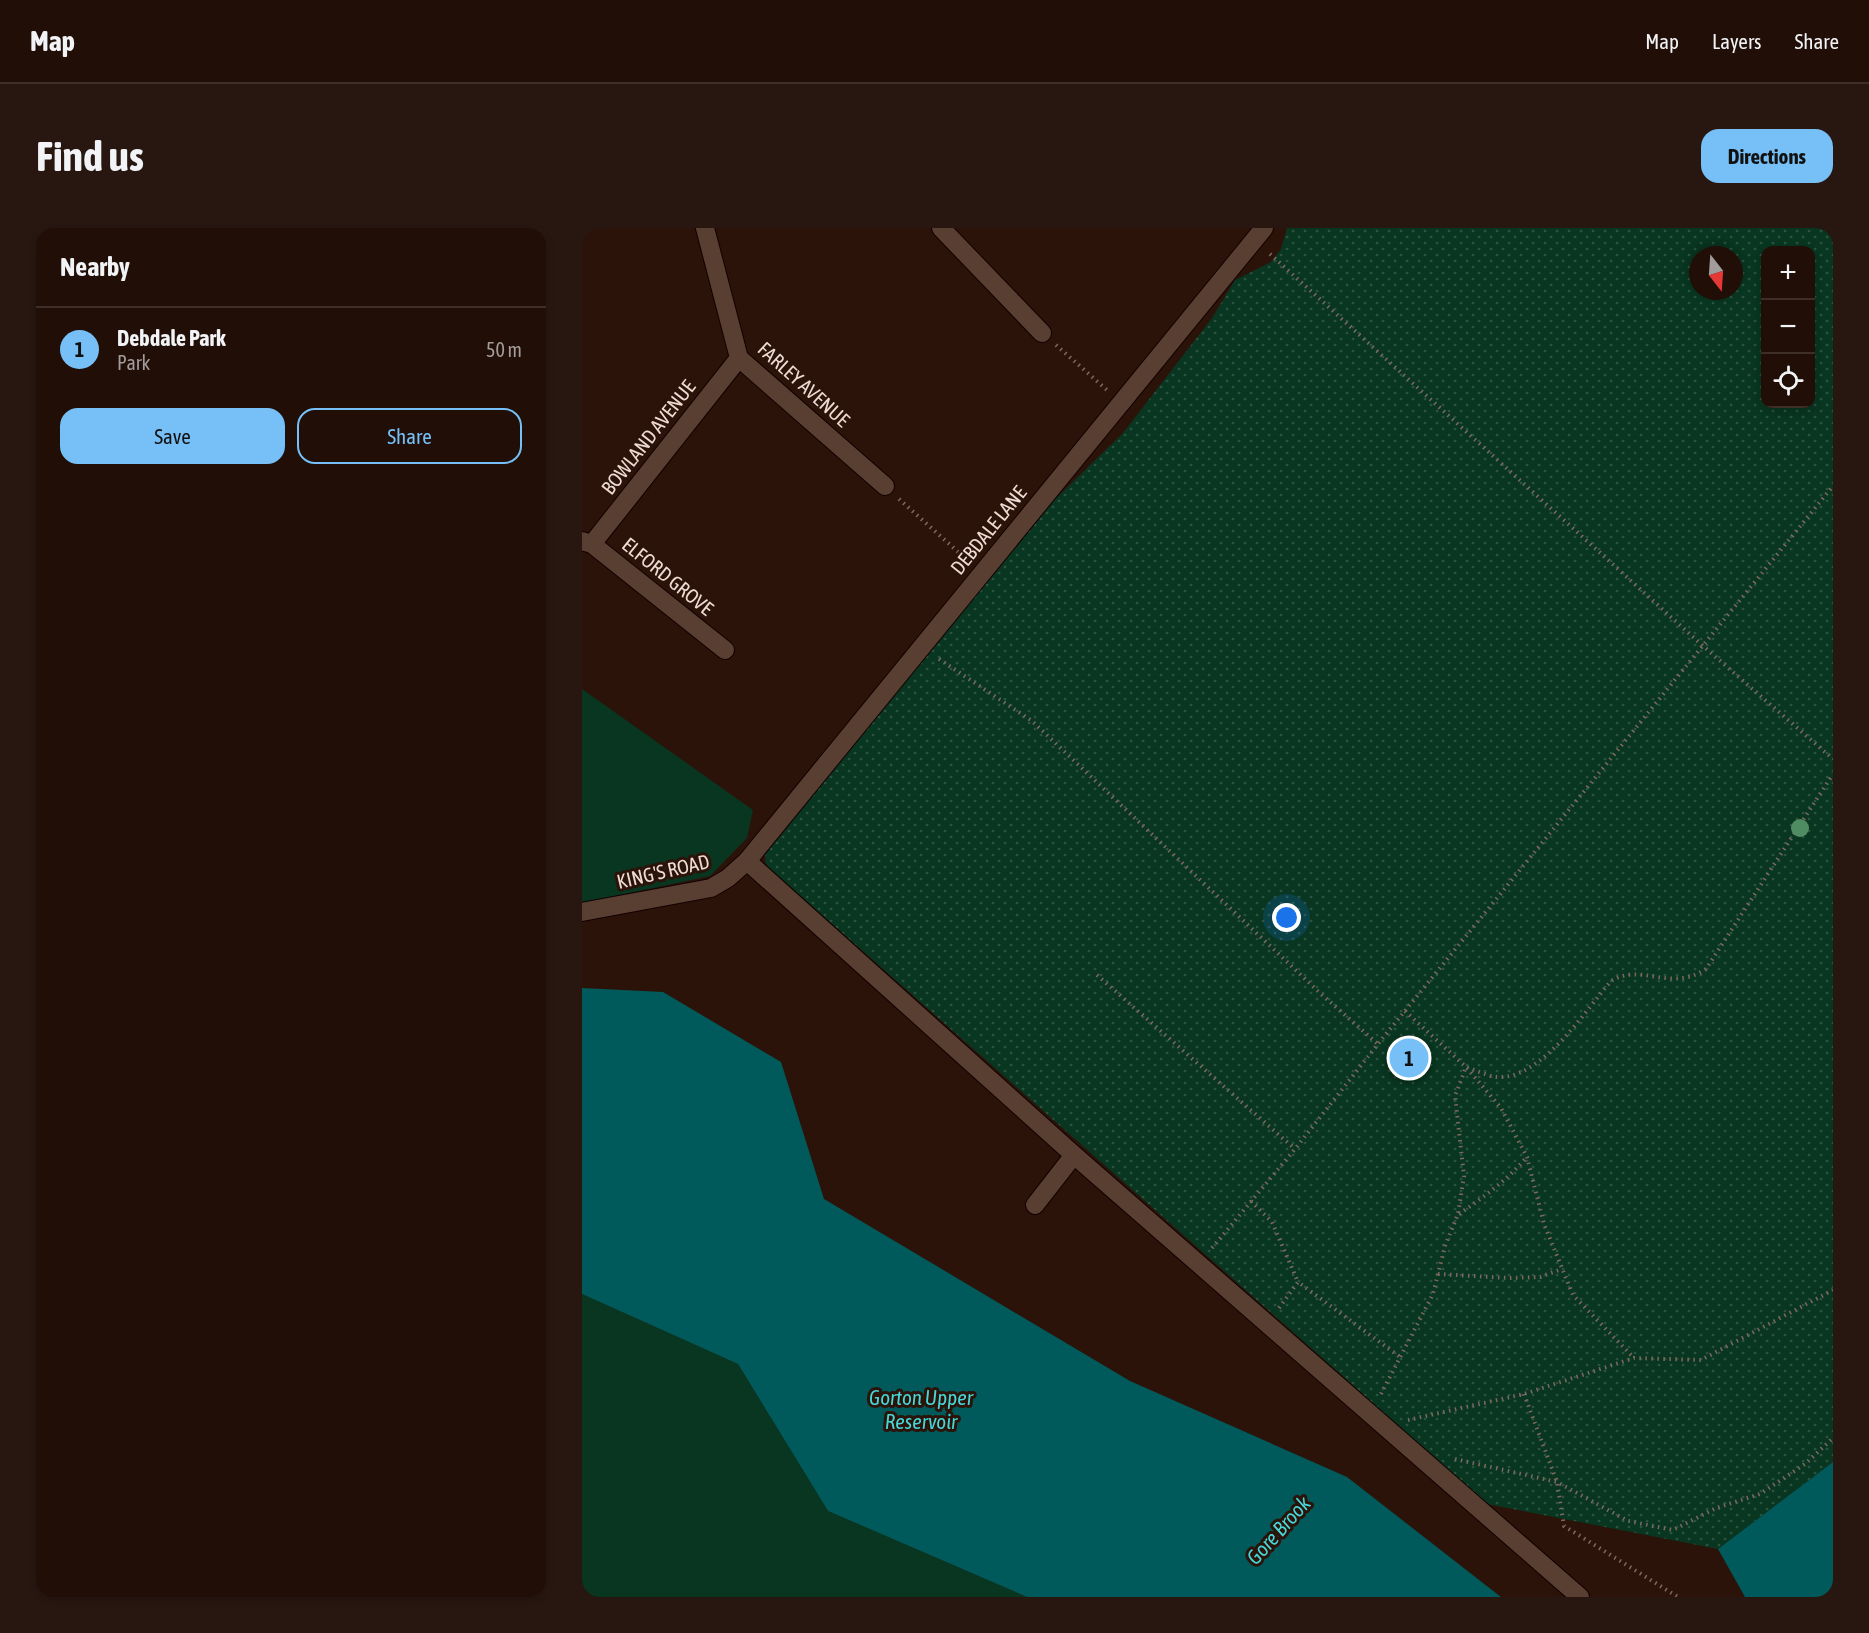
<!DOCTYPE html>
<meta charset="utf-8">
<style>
body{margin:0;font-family:"Asap Condensed",sans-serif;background:#281711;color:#f1f3f6}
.controls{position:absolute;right:18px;top:18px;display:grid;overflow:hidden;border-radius:12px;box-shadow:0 3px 9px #0003}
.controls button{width:54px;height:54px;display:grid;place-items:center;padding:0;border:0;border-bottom:2px solid #3d2e28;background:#200e07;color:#f1f3f6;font:30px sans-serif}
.compass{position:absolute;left:1107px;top:18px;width:54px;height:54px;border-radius:50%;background:#200e07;box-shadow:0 3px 9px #0003;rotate:163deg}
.you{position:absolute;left:705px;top:690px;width:21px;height:21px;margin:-15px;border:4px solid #fff;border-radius:50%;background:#1a73e8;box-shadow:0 0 0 9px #1a73e833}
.badge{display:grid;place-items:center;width:39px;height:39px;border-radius:50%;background:#76c0f7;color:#111;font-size:20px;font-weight:700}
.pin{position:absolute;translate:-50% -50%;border:3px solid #fff;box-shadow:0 2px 6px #0006}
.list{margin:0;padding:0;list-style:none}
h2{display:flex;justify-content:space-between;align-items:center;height:78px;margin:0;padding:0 24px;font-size:26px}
h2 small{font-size:20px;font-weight:400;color:#a29c9b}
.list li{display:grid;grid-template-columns:39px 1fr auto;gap:18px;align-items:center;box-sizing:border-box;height:84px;padding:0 24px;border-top:2px solid #3d2e28}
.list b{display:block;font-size:22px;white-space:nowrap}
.list p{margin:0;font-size:20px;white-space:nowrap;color:#a29c9b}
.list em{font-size:20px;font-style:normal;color:#a29c9b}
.actions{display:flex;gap:12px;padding:18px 24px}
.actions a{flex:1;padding:14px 0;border:2px solid #76c0f7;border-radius:18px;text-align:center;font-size:21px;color:#76c0f7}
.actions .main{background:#76c0f7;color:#111}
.icon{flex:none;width:33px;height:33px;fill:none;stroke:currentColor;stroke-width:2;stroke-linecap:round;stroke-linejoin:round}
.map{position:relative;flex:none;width:1251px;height:1369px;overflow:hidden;border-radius:18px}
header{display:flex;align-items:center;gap:36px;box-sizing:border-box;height:84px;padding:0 30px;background:#200e07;border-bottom:2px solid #3d2e28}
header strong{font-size:28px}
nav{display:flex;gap:33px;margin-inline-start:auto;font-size:21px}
.intro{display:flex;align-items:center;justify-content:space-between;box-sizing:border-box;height:144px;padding:0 36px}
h1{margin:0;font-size:42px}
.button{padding:15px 27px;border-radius:18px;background:#76c0f7;color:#111;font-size:21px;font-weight:700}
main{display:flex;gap:36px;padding:0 36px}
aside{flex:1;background:#200e07;border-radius:18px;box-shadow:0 3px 9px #0003}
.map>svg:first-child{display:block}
.green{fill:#083620}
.park{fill:url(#park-dots);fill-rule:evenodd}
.water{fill:#005a5b}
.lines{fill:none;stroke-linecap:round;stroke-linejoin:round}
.minor-casing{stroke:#120100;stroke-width:20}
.path{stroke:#7e6960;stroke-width:4;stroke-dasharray:1.5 4.5;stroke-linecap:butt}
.minor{stroke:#593e32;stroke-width:18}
.tree{fill:#508c62}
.labels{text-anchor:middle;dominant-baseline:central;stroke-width:6;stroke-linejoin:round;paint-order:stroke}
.street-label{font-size:20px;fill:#eddbd4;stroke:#2b1309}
.water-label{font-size:21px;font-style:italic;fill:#44d8d9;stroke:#2b1309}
</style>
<header>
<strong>Map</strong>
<nav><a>Map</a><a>Layers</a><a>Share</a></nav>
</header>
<div class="intro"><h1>Find us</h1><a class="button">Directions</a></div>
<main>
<aside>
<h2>Nearby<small></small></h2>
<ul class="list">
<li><span class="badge">1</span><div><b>Debdale Park</b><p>Park</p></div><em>50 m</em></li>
</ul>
<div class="actions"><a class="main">Save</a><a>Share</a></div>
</aside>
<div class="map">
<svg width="1251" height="1369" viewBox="0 0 1251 1369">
<defs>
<pattern id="park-dots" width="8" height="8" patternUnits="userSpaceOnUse" patternTransform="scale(1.5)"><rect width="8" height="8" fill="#083620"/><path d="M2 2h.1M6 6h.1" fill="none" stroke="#2c5240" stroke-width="1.8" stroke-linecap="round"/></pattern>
</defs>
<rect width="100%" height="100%" fill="#2b1309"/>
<g class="green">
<polygon points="0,461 171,582 165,610 128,648 0,675"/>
<polygon points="0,1066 156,1136 246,1283 445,1369 0,1369"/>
</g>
<path class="park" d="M705 0H1251V1234L1136 1321 905 1276 187 640 183 634 184 619 337 432 437 315 457 287 541 205 630 90 653 52 689 34 699 21ZM1184 22H1228V176H1184ZM1116 27H1152V63H1116Z"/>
<g class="water">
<polygon points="0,760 81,764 199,834 242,971 548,1153 765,1249 919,1369 445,1369 246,1283 156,1136 0,1066"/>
<polygon points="1251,1234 1251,1369 1163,1369 1136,1321"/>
</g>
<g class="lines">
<g class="minor-casing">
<g id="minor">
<polyline points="123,0 157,130 303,258"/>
<polyline points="359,0 460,105"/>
<polyline points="0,313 10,316 143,422"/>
<polyline points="10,316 157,130"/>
<polyline points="165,633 492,927 998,1369"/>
<polyline points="0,684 129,660 146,650 165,633 682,0"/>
<polyline points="453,977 492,927"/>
</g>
</g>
<g class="path">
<polyline points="688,26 1121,418 1251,531"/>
<polyline points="474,117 525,162"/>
<polyline points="317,271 385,332"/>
<polyline points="357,431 450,493 739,766 796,816"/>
<polyline points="515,747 713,921"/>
<polyline points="823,783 884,839 919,880 945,929 962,996 991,1067 1052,1130"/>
<polyline points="669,973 690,994 716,1054"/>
<path d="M877 986C902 969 925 952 945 929"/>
<polyline points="630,1020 713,921 796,816 1251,258"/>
<polyline points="856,1046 926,1050 958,1049 980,1041"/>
<polyline points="697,1080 716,1054 818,1129"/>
<path d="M799 1166 851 1066 863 1018 876 986 882 948 873 868 884 839C894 842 905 848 915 849 959 852 1003 783 1029 753 1060 734 1088 765 1124 741L1251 546"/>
<polyline points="942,1166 975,1254 982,1298 1096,1369"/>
<polyline points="826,1192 942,1166 1052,1130 1119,1132 1251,1062"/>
<polyline points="873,1231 975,1254 1046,1293 1091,1302 1134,1280 1178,1266 1223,1236 1251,1210"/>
</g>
<use href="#minor" class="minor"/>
</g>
<circle class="tree" cx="1218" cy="600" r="9"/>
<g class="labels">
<g class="street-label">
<text transform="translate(222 156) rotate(42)">FARLEY AVENUE</text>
<text transform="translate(66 209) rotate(-52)">BOWLAND AVENUE</text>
<text transform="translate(406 302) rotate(-51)">DEBDALE LANE</text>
<text transform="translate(86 348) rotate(39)">ELFORD GROVE</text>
<text transform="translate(81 643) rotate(-13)">KING'S ROAD</text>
</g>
<g class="water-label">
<text x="339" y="1169">Gorton Upper<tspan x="339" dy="24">Reservoir</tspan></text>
<text transform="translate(696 1302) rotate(-48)">Gore Brook</text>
</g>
</g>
</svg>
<div class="controls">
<button>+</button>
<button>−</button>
<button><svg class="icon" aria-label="locate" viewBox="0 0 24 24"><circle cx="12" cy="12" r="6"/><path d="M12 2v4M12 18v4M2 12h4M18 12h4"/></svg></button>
</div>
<svg class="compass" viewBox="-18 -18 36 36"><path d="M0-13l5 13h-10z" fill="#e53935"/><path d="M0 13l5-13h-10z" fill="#a29c9b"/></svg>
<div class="you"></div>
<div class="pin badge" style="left:827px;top:830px">1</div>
</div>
</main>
